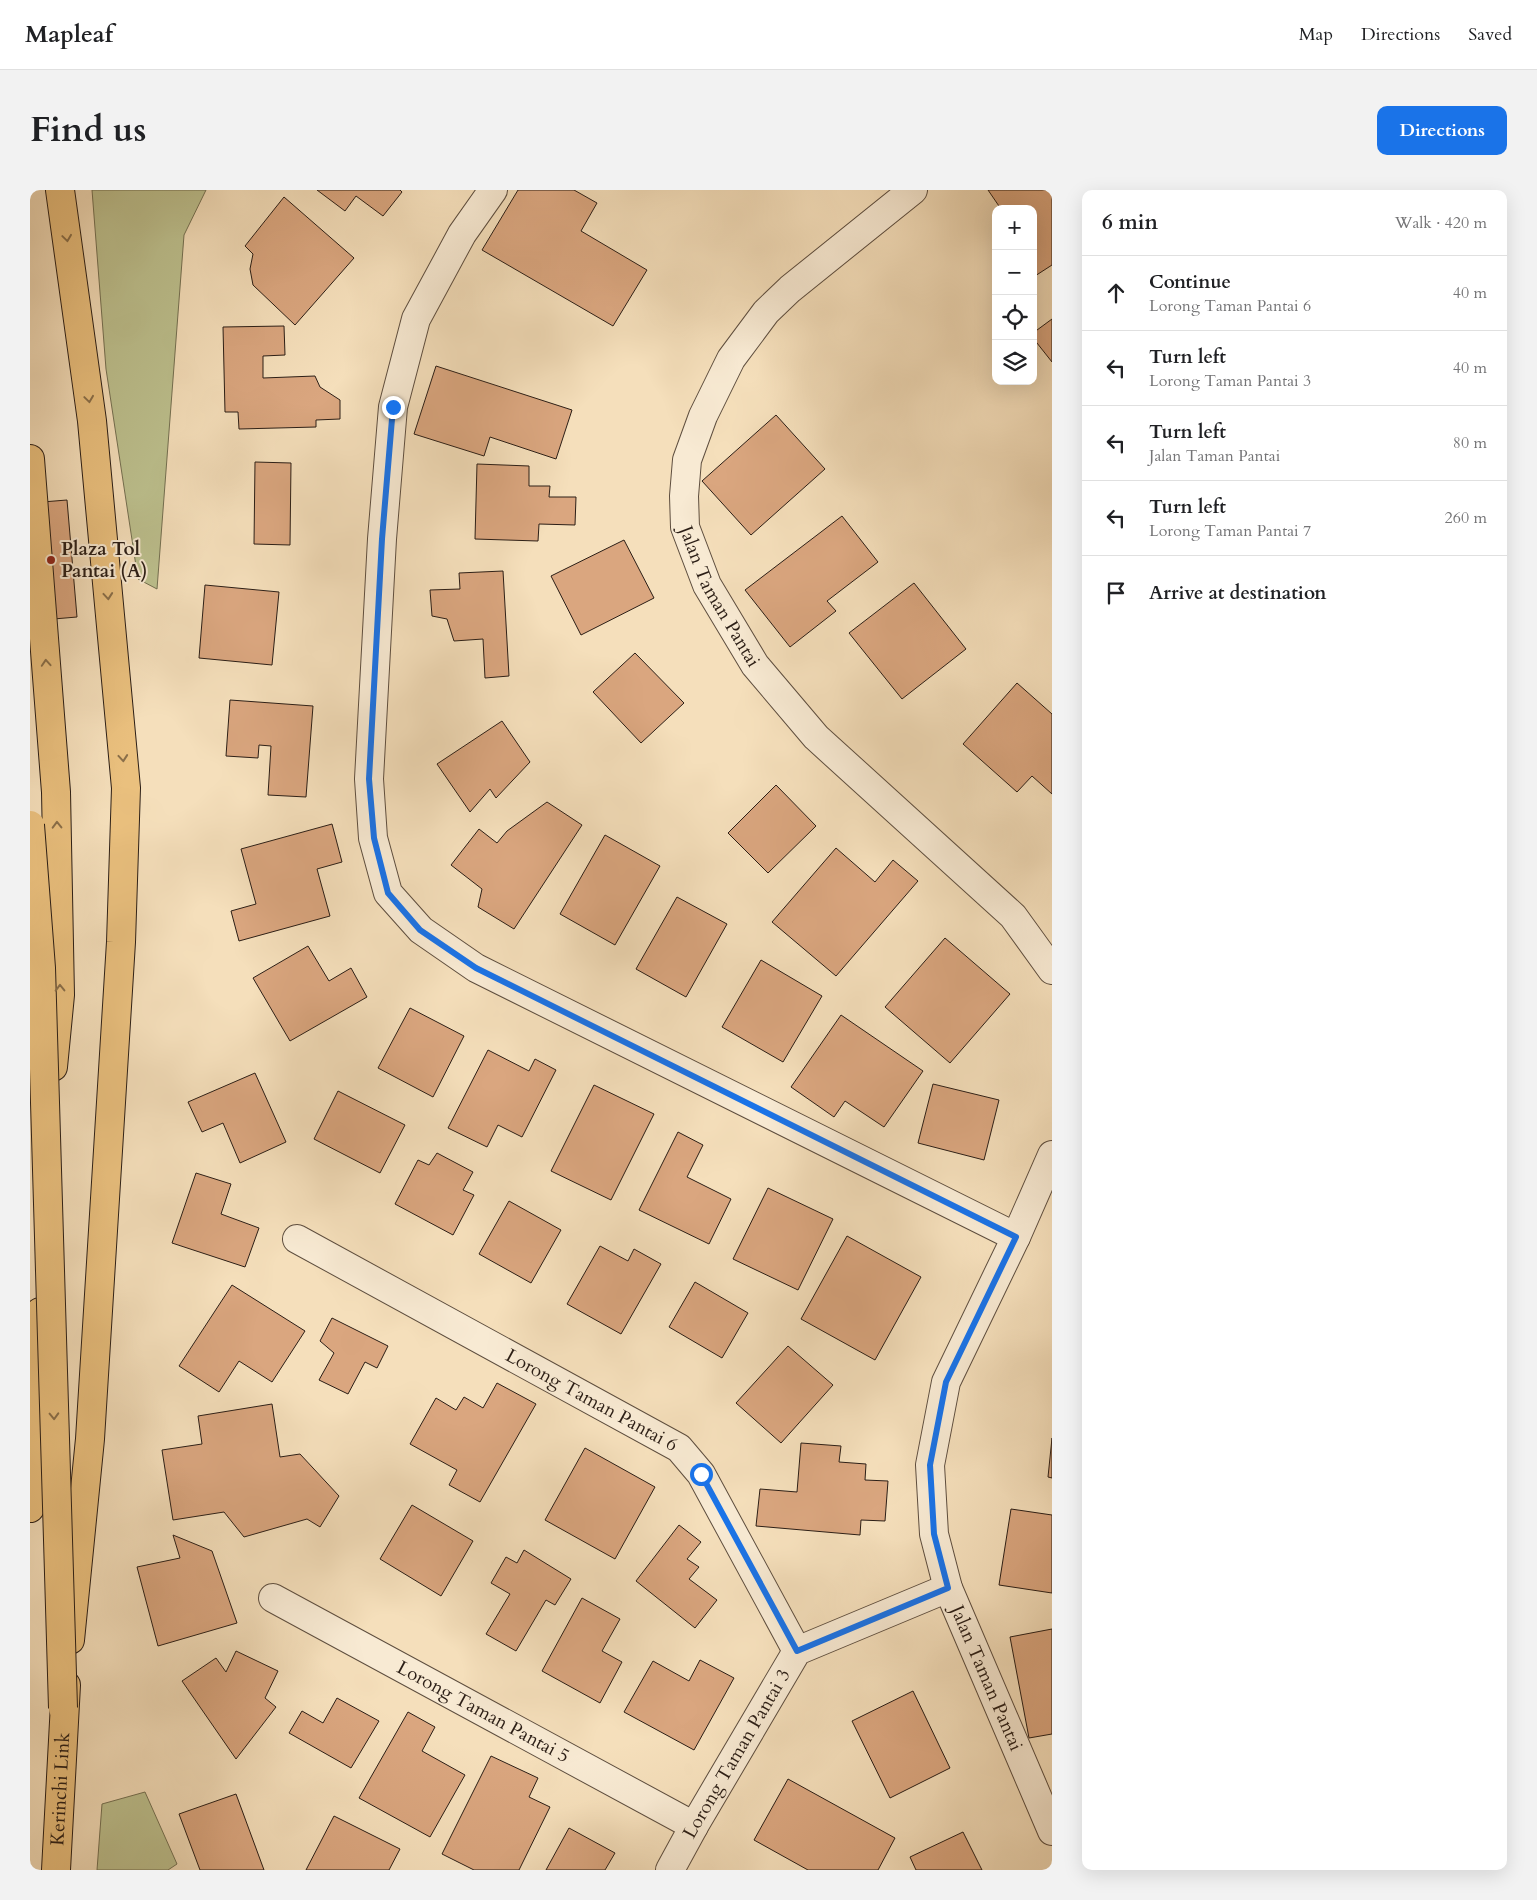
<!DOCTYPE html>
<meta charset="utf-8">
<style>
body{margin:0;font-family:Cardo,serif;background:#f2f2f2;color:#202124}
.controls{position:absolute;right:15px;top:15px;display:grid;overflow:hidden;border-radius:10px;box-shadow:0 5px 20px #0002}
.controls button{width:45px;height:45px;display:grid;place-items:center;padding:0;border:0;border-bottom:1px solid #e0e0e0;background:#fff;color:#202124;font:25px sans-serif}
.stop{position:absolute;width:15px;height:15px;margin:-11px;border:4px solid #1a73e8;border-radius:50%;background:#fff}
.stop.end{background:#1a73e8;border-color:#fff;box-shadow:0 1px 5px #0008}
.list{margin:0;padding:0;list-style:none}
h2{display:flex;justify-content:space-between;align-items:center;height:65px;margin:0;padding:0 20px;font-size:21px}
h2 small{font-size:16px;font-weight:400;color:#757577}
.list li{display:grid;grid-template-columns:32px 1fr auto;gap:15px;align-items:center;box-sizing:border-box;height:75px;padding:0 20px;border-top:1px solid #e0e0e0}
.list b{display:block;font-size:19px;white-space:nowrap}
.list p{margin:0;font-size:16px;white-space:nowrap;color:#757577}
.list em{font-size:16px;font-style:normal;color:#757577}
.icon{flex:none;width:28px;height:28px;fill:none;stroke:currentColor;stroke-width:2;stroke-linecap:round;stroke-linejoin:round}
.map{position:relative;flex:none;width:1022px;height:1680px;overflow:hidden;border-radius:10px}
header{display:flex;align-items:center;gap:30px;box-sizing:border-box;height:70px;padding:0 25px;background:#fff;border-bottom:1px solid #e0e0e0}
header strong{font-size:24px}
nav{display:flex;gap:28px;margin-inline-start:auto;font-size:18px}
.intro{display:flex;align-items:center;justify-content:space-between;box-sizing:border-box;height:120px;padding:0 30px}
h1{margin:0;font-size:35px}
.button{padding:12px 22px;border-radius:10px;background:#1a73e8;color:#fff;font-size:18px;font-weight:700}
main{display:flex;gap:30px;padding:0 30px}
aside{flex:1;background:#fff;border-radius:10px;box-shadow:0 5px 20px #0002}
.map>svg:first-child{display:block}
.green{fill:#bdc18f;stroke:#747052}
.building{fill:#daa67f;stroke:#2b1e16}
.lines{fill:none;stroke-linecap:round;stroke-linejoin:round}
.street-casing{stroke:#5e4e3f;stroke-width:30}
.highway-casing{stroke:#2b1e16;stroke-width:30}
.street{stroke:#f8ead3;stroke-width:28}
.highway{stroke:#eac07e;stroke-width:28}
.highway-bridge-casing{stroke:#2b1e16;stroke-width:30;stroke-linecap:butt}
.highway-bridge{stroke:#eac07e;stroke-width:28}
.oneway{stroke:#8a6f4a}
.route{stroke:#1a73e8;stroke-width:6}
.poi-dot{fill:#8f2418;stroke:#f8ead3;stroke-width:2}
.labels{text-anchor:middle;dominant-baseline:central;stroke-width:4;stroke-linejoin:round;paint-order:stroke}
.poi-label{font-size:19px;font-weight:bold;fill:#2b1e16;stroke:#f8ead3;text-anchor:start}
.street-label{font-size:19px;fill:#2b1e16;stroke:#f8ead3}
</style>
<header>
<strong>Mapleaf</strong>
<nav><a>Map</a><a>Directions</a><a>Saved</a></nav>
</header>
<div class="intro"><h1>Find us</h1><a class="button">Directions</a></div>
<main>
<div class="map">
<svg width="1022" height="1680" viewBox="0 0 1022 1680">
<rect width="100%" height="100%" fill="#f5dfbb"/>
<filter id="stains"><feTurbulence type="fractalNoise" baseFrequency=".004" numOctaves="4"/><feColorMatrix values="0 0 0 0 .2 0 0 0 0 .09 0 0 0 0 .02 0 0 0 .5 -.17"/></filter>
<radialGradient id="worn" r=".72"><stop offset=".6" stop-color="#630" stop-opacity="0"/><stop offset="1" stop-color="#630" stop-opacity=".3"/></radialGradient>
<g class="green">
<polygon points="62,0 176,0 154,45 127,399 108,389 76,179"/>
<polygon points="115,1602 147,1674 138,1680 67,1680 72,1614"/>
</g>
<g class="building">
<polygon points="287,0 370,0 372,2 353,26 326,6 315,21"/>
<polygon points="488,0 544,0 567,13 551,41 617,80 583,136 452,60"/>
<polygon points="958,0 1022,0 1022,75 1005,86 1003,84 1003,19 971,19"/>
<polygon points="254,7 324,68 265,135 223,95 220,79 223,64 215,56"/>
<polygon points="1022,129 1022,172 1003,148 1003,143"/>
<polygon points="254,136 255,165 233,166 233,188 285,186 290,197 310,210 310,229 286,230 286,237 209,239 208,222 195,222 193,137"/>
<polygon points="406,176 542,220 526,269 460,247 454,266 384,244"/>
<polygon points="746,225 795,279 721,345 672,291"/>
<polygon points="225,272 261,273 260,355 224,354"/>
<polygon points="447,274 499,276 499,296 520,296 519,307 546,307 545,335 509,334 508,351 445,349"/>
<polygon points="37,310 47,427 0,431 0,313"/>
<polygon points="812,326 848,372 797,411 806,421 760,457 715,400"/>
<polygon points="594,350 624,408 551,445 521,386"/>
<polygon points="473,381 479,486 455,488 453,449 424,451 417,429 402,426 400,400 430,399 429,383"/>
<polygon points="884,393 936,459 872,509 819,443"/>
<polygon points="175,395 249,402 242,475 169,468"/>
<polygon points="605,463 654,513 611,553 563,502"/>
<polygon points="987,493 1022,524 1022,604 1002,586 987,602 933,554"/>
<polygon points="200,510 283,516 276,607 238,605 241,556 229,555 228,568 196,566"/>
<polygon points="472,531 500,572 466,608 460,599 440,622 407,574"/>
<polygon points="746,595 786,636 738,683 698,643"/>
<polygon points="517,612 552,635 484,739 448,717 452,699 421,675 449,639 467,653 477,641"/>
<polygon points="302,634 312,672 287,679 300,726 209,751 201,721 226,714 211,659"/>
<polygon points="575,645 630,676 585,755 530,724"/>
<polygon points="806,658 845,692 863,670 888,691 806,786 742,732"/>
<polygon points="647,707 697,734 656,807 606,779"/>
<polygon points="915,748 980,804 920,873 855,817"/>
<polygon points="278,756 299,791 321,778 337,807 260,851 223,788"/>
<polygon points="731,770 792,806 753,872 692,837"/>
<polygon points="380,818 434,846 403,907 348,878"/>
<polygon points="811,825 893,881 854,937 815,911 804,927 761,897"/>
<polygon points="458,860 499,881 505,869 526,880 492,947 468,935 457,957 418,938"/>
<polygon points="225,883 256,952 210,973 193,933 172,942 158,912"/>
<polygon points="903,894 969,910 954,970 888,953"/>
<polygon points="564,895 624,924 581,1010 521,981"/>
<polygon points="308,901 375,935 350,983 284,949"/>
<polygon points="648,942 673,955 657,987 701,1009 679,1054 609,1020"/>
<polygon points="407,963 443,982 433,1000 444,1005 423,1045 365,1014 388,970 399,975"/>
<polygon points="166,983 201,994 191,1024 229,1038 215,1077 142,1053"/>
<polygon points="738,998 803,1029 768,1100 703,1069"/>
<polygon points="479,1011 531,1040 501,1093 449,1064"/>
<polygon points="817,1046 891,1087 845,1170 771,1129"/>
<polygon points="570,1056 598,1071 604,1059 631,1074 591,1144 537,1114"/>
<polygon points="665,1092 718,1123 692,1168 639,1137"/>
<polygon points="202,1095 275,1141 242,1192 209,1171 189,1202 149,1176"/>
<polygon points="302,1128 358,1156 347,1178 335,1172 318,1204 289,1190 304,1163 290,1151"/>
<polygon points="758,1156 803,1195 751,1253 706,1213"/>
<polygon points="467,1193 506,1214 450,1312 419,1295 427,1280 380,1254 406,1208 426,1220 434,1207 453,1218"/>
<polygon points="242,1214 250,1267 270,1264 309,1306 290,1337 277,1329 214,1347 194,1322 143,1330 132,1260 172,1254 168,1226"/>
<polygon points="1022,1248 1022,1288 1018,1287"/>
<polygon points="771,1253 811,1256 809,1272 836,1274 835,1290 858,1291 855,1331 831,1330 830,1345 726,1336 730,1299 767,1302"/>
<polygon points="555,1258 625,1297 585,1369 515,1330"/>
<polygon points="382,1315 443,1351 411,1406 350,1369"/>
<polygon points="981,1319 1022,1325 1022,1403 969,1395"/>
<polygon points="649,1335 671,1352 657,1369 669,1377 659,1389 687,1410 665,1438 606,1391"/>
<polygon points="143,1345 182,1361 207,1433 128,1456 107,1377 150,1368"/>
<polygon points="494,1360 541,1389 525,1415 516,1410 486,1461 456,1444 480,1404 461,1393 476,1367 487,1373"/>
<polygon points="552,1408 590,1429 572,1461 592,1472 570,1513 512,1481"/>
<polygon points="1022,1439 1022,1544 999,1548 980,1447"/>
<polygon points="206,1461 248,1481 235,1508 246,1517 206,1569 152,1491 186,1468 196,1482"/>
<polygon points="670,1470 704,1488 664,1560 594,1522 623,1471 659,1491"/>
<polygon points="883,1501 920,1578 860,1608 822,1531"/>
<polygon points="307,1508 349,1531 321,1578 259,1543 272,1521 293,1533"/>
<polygon points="378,1522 405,1537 392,1561 435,1585 400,1647 329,1608"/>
<polygon points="461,1566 508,1588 499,1607 520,1617 489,1680 444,1680 412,1664"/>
<polygon points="758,1589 865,1648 848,1680 778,1680 724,1650"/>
<polygon points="206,1604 234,1680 170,1680 149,1624"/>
<polygon points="304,1626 370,1659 359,1680 276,1680"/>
<polygon points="539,1638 585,1663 575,1680 516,1680"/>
<polygon points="933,1642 952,1680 886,1680 880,1667"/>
</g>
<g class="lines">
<g class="street-casing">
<g id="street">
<polyline points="463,0 432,44 386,129 363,217 352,349 339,589 343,648 358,703 391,740 446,778 986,1047"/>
<path id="s1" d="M883 0 760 99 736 122 701 169 673 226 657 270 654 306 655 337 677 395 725 475 786 547 983 726 1022 780"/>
<path id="s2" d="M1022 965 986 1047 916 1192 900 1275 904 1344 918 1398 1022 1641"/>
<path id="s3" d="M267 1049 649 1258 671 1284 767 1461"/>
<path id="s4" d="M243 1408 664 1636"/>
<path id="s5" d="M640 1680 664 1636 767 1461 918 1398"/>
</g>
</g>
<g class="highway-casing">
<g id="highway">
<polyline points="30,0 62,231 96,598 91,752 60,1249 40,1450"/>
<polyline points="0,269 26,602 30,805 23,877"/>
<polyline points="0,1318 10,1122"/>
<path id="s6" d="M26 1680 36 1495"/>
</g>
</g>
<use href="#street" class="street"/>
<use href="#highway" class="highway"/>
<g class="highway-bridge-casing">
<polyline id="highway-bridge" points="0,635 11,778 33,1518"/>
</g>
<use href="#highway-bridge" class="highway-bridge"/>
</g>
<defs><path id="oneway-chevron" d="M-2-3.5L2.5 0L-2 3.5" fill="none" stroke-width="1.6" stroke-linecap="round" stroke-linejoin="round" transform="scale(1.25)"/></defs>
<g class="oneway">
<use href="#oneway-chevron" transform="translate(37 48) rotate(82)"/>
<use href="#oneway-chevron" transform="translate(59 209) rotate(82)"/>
<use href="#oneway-chevron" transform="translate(78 406) rotate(85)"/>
<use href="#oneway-chevron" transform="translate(16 473) rotate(-94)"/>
<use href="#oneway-chevron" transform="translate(93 568) rotate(85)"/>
<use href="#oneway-chevron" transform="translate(27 635) rotate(-91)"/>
<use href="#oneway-chevron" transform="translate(30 798) rotate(-91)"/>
<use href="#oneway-chevron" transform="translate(24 1226) rotate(88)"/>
</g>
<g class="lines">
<polyline class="route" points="363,217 352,349 339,589 344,648 358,703 390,740 446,778 986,1047 916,1192 900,1275 904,1344 918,1398 767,1461 671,1284"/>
</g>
<circle class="poi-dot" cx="21" cy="370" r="5"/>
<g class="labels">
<g class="poi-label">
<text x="31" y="359">Plaza Tol<tspan x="31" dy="22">Pantai (A)</tspan></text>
</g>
<g class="street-label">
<text stroke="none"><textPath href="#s1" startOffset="505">Jalan Taman Pantai</textPath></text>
<text stroke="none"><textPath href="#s3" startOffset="336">Lorong Taman Pantai 6</textPath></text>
<text stroke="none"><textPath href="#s2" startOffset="558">Jalan Taman Pantai</textPath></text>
<text stroke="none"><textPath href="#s4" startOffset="239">Lorong Taman Pantai 5</textPath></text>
<text stroke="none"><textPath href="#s5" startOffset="134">Lorong Taman Pantai 3</textPath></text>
<text stroke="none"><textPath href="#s6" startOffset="81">Kerinchi Link</textPath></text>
</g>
</g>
<rect width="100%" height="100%" filter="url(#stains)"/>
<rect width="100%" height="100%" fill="url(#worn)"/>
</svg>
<div class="controls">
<button>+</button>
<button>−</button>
<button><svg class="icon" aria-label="locate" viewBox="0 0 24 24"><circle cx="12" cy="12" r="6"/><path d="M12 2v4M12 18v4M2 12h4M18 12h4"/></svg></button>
<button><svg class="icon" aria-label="layers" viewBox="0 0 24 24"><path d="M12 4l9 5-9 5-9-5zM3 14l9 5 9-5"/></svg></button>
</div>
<div class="stop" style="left:671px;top:1284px"></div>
<div class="stop end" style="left:363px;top:217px"></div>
</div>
<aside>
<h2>6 min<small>Walk · 420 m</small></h2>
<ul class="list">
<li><svg class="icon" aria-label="ahead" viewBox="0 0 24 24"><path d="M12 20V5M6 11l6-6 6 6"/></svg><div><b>Continue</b><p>Lorong Taman Pantai 6</p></div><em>40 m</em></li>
<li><svg class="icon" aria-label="left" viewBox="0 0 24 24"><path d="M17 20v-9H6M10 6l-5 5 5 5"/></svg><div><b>Turn left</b><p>Lorong Taman Pantai 3</p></div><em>40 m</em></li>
<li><svg class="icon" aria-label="left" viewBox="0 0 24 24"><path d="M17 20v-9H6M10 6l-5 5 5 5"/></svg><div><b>Turn left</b><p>Jalan Taman Pantai</p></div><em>80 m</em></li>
<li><svg class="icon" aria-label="left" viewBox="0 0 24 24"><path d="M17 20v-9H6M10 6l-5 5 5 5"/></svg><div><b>Turn left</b><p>Lorong Taman Pantai 7</p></div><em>260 m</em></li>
<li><svg class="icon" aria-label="arrive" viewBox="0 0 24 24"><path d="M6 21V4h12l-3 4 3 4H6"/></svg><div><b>Arrive at destination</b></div></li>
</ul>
</aside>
</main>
